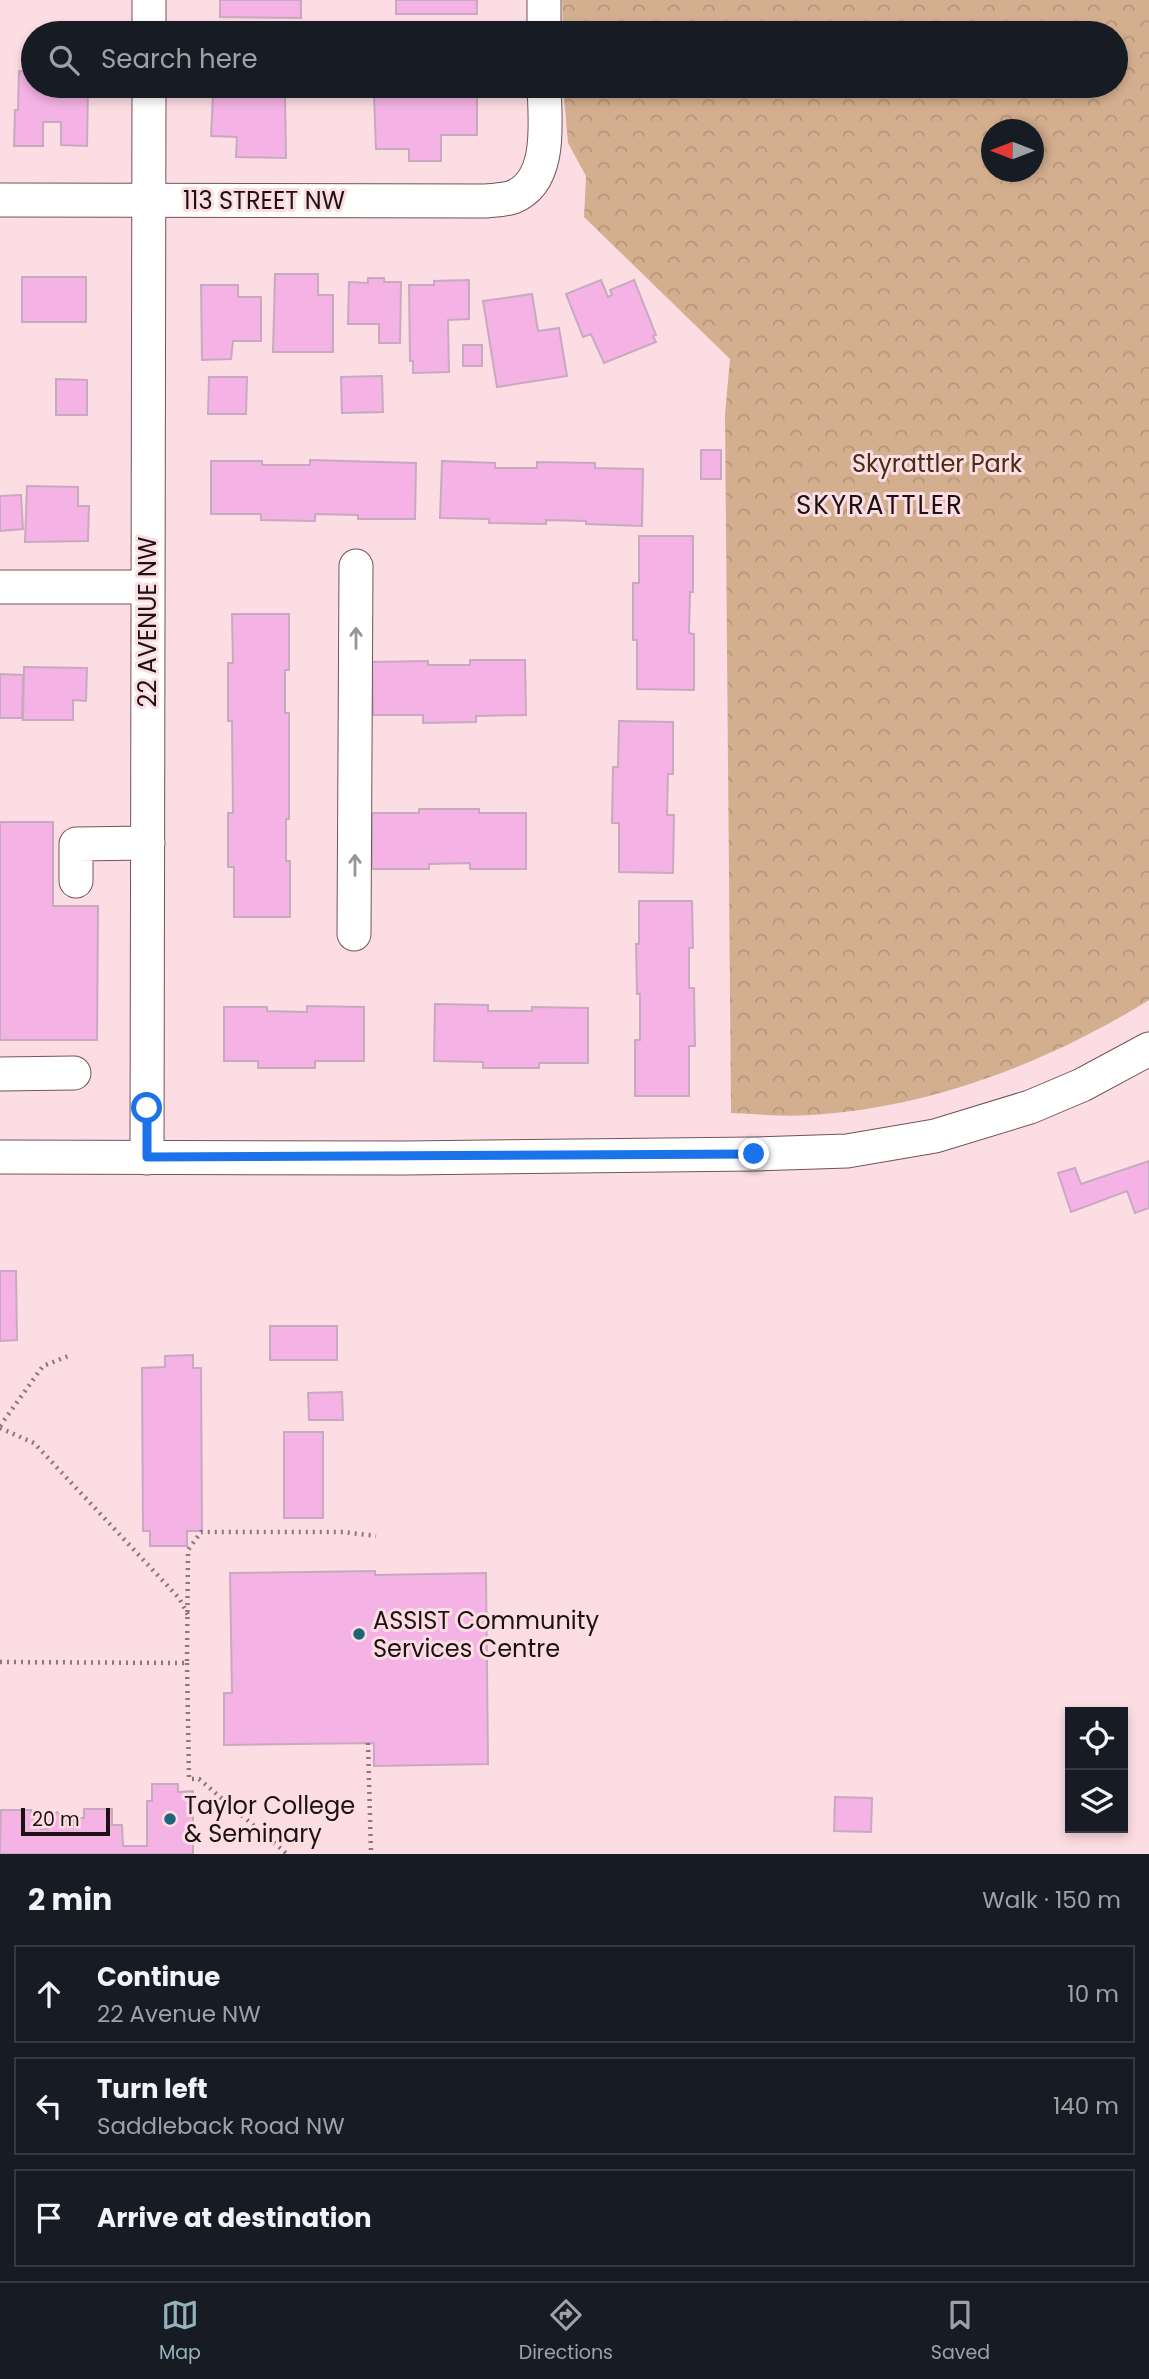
<!DOCTYPE html>
<meta charset="utf-8">
<style>
body{margin:0;font-family:Poppins,sans-serif;background:#20242c;color:#f1f3f6}
.controls{position:absolute;right:21px;bottom:21px;display:grid;overflow:hidden;border-radius:0px;box-shadow:0 4px 10px #0003}
.controls button{width:63px;height:63px;display:grid;place-items:center;padding:0;border:0;border-bottom:2px solid #363941;background:#171b24;color:#f1f3f6;font:35px sans-serif}
.compass{position:absolute;left:981px;top:119px;width:63px;height:63px;border-radius:50%;background:#171b24;box-shadow:0 4px 10px #0003;rotate:270deg}
.scale{position:absolute;left:21px;bottom:18px;width:89px;box-sizing:border-box;padding-left:7px;border:4px solid #1e1114;border-top:0;font-size:19px;line-height:24px;white-space:nowrap;color:#1e1114;-webkit-text-stroke:5px #fcdde3;paint-order:stroke}
.stop{position:absolute;width:21px;height:21px;margin:-16px;border:5px solid #1a73e8;border-radius:50%;background:#fff}
.stop.end{background:#1a73e8;border-color:#fff;box-shadow:0 2px 7px #0008}
.list{margin:0;padding:0;list-style:none}
h2{display:flex;justify-content:space-between;align-items:center;height:91px;margin:0;padding:0 28px;font-size:30px}
h2 small{font-size:23px;font-weight:400;color:#9ea1a6}
.list li{display:grid;grid-template-columns:46px 1fr auto;gap:21px;align-items:center;box-sizing:border-box;height:98px;margin:0 14px 14px;padding:0 14px;border:2px solid #363941;border-radius:0px}
.list b{display:block;font-size:26px;white-space:nowrap}
.list p{margin:0;font-size:23px;white-space:nowrap;color:#9ea1a6}
.list em{font-size:23px;font-style:normal;color:#9ea1a6}
.icon{flex:none;width:38px;height:38px;fill:none;stroke:currentColor;stroke-width:2;stroke-linecap:round;stroke-linejoin:round}
.map{position:relative;flex:none;width:1149px;height:1854px;overflow:hidden}
.search{position:absolute;background:#171b24;box-shadow:0 4px 10px #0003;left:21px;right:21px;top:21px;height:77px;display:flex;align-items:center;gap:18px;box-sizing:border-box;padding:0 24px;border-radius:38px;color:#9ea1a6;font-size:26px}
.sheet{height:427px;background:#171b24}
nav{display:flex;justify-content:space-around;align-items:center;box-sizing:border-box;height:98px;border-top:2px solid #363941;background:#171b24;font-size:19px;color:#9ea1a6}
nav a{display:grid;justify-items:center;gap:4px}
nav .on{color:#93b3bc}
.map>svg:first-child{display:block}
.forest{fill:url(#forest-crowns);fill-rule:evenodd}
.building{fill:#f5b3e5;stroke:#c7aabf;stroke-width:2}
.lines{fill:none;stroke-linecap:round;stroke-linejoin:round}
.minor-casing{stroke:#74535a;stroke-width:35}
.path{stroke:#8d777b;stroke-width:4.5;stroke-dasharray:2 5;stroke-linecap:butt}
.minor{stroke:#fff;stroke-width:33}
.oneway{stroke:#9a9495}
.route{stroke:#1a73e8;stroke-width:9}
.poi-dot{fill:#206476;stroke:#fcdde3;stroke-width:2.5}
.labels{text-anchor:middle;dominant-baseline:central;stroke-width:6;stroke-linejoin:round;paint-order:stroke}
.street-label{font-size:24px;fill:#1e1114;stroke:#fcdde3}
.park-label{font-size:24px;fill:#462d15;stroke:#fcdde3}
.poi-label{font-size:24px;fill:#1e1114;stroke:#fcdde3;text-anchor:start}
.neighbourhood-label{font-size:26px;letter-spacing:2px;fill:#1e1114;stroke:#fcdde3}
</style>
<div class="map">
<svg width="1149" height="1854" viewBox="0 0 1149 1854">
<defs>
<pattern id="forest-crowns" width="20" height="18" patternUnits="userSpaceOnUse" patternTransform="scale(1.75)"><rect width="20" height="18" fill="#d4af8f"/><path d="M2 6a3 3 0 1 1 6 0M12 15a3 3 0 1 1 6 0" fill="none" stroke="#b6967a"/></pattern>
</defs>
<rect width="100%" height="100%" fill="#fcdde3"/>
<path class="forest" d="M562 0H1149V1000C1049 1062 930 1108 811 1115 785 1117 757 1114 731 1113L725 414 730 359 584 217 586 176 568 143 563 86H1116V33H563ZM992 130H1034V172H992Z"/>
<g class="building">
<polygon points="220,0 301,0 301,18 220,17"/>
<rect x="396" y="0" width="81" height="14"/>
<polygon points="464,27 464,33 406,33 406,31 434,31 434,28"/>
<polygon points="233,28 302,29 302,33 233,33"/>
<polygon points="19,71 33,72 33,86 88,86 87,146 61,145 61,122 43,122 43,146 14,146 15,110 18,110"/>
<polygon points="213,94 285,95 286,158 236,157 237,137 211,136"/>
<polygon points="374,95 477,97 477,135 441,135 441,161 409,161 409,149 376,149"/>
<polygon points="275,274 318,274 318,295 333,295 333,352 273,352"/>
<rect x="22" y="277" width="64" height="45"/>
<polygon points="368,278 384,278 384,282 401,282 400,343 379,343 379,324 348,324 349,282 368,283"/>
<polygon points="469,280 469,319 448,320 449,372 413,373 413,361 410,361 409,285 434,285 434,281"/>
<polygon points="601,280 608,297 612,295 610,290 634,280 656,335 653,336 656,342 604,363 591,334 583,337 566,294"/>
<polygon points="201,285 238,285 238,297 261,297 261,341 233,341 231,359 202,360"/>
<polygon points="532,294 538,331 559,328 567,376 497,387 483,301"/>
<rect x="463" y="345" width="19" height="21"/>
<polygon points="382,376 383,412 342,413 341,377"/>
<polygon points="209,377 247,377 246,414 208,414"/>
<polygon points="56,379 87,380 87,415 56,415"/>
<rect x="701" y="450" width="20" height="29"/>
<polygon points="310,460 416,463 415,519 358,519 358,515 315,514 315,521 261,520 261,514 211,514 211,461 262,461 262,465 310,465"/>
<polygon points="442,461 495,463 495,468 537,468 537,462 595,463 595,468 643,469 642,526 586,524 586,521 546,520 546,524 489,523 489,519 440,518"/>
<polygon points="27,486 78,487 78,506 89,506 88,541 25,542"/>
<polygon points="21,495 23,529 0,531 0,496"/>
<polygon points="639,536 693,536 693,592 690,592 689,633 694,634 694,690 637,689 637,640 633,640 633,583 639,583"/>
<polygon points="232,614 289,614 289,670 285,670 285,713 289,713 289,819 286,819 286,861 290,861 290,917 234,917 234,867 228,867 228,813 233,813 232,721 228,721 228,663 233,663"/>
<polygon points="470,660 525,660 526,715 476,716 476,722 423,723 423,715 373,715 372,662 428,661 428,665 470,665"/>
<polygon points="24,667 87,668 86,701 73,700 73,720 23,720"/>
<polygon points="0,674 23,675 22,718 0,718"/>
<polygon points="619,721 673,722 673,774 668,774 667,815 674,815 673,873 619,872 619,823 612,823 613,767 618,767"/>
<polygon points="419,809 479,809 479,813 526,813 526,869 470,869 470,863 429,864 429,869 372,869 372,813 419,813"/>
<polygon points="0,822 53,822 53,906 98,906 97,1040 0,1040"/>
<polygon points="639,901 692,901 693,948 689,948 689,988 694,988 695,1046 689,1046 689,1096 635,1096 635,1040 640,1040 640,994 637,994 636,944 639,944"/>
<polygon points="435,1004 488,1005 488,1011 532,1011 532,1007 588,1008 588,1063 539,1063 539,1068 483,1068 483,1062 434,1061"/>
<polygon points="307,1006 364,1007 364,1061 315,1061 315,1068 258,1068 258,1061 224,1061 224,1007 267,1007 267,1011 307,1012"/>
<polygon points="1149,1161 1149,1208 1135,1213 1127,1191 1071,1212 1058,1173 1075,1168 1081,1184"/>
<polygon points="0,1271 16,1271 17,1340 0,1341"/>
<rect x="270" y="1326" width="67" height="34"/>
<polygon points="193,1355 193,1368 201,1368 202,1531 187,1531 187,1546 150,1546 150,1531 143,1531 142,1368 165,1367 165,1356"/>
<polygon points="342,1392 343,1420 309,1420 308,1393"/>
<rect x="284" y="1432" width="39" height="86"/>
<polygon points="375,1571 375,1575 486,1573 488,1764 374,1766 374,1743 224,1745 224,1693 232,1693 230,1573"/>
<polygon points="152,1784 178,1784 178,1792 193,1791 193,1854 0,1854 1,1810 31,1810 31,1816 41,1816 41,1829 48,1829 48,1822 57,1812 66,1819 66,1828 74,1828 74,1818 84,1818 84,1809 112,1809 112,1825 122,1825 123,1846 147,1846 147,1801 152,1801"/>
<polygon points="835,1797 872,1798 871,1832 834,1831"/>
</g>
<g class="lines">
<g class="minor-casing">
<g id="minor">
<polyline points="149,0 149,33"/>
<polyline points="544,0 544,33"/>
<path d="M0 200 486 201C495 200 505 200 513 197 553 181 545 120 544 86"/>
<polyline points="0,587 147,587"/>
<polyline points="76,881 76,844 148,843"/>
<polyline points="354,934 356,566"/>
<polyline points="0,1074 74,1073"/>
<polyline points="0,1157 406,1158 754,1154 847,1151 935,1136 1030,1107 1082,1085 1149,1049"/>
<polyline points="147,1158 149,86"/>
</g>
</g>
<g class="path">
<polyline points="0,1426 43,1366 71,1355"/>
<polyline points="0,1428 34,1443 179,1598 188,1615"/>
<polyline points="0,1662 187,1663 188,1550 201,1532 343,1532 376,1536"/>
<polyline points="187,1663 189,1779 199,1779 287,1854"/>
<polyline points="368,1743 371,1854"/>
</g>
<use href="#minor" class="minor"/>
</g>
<defs><path id="oneway-shaft" d="M-6 0H5M1.5-3L5.5 0L1.5 3" fill="none" stroke-width="1.6" stroke-linecap="round" stroke-linejoin="round" transform="scale(1.75)"/></defs>
<g class="oneway">
<use href="#oneway-shaft" transform="translate(356 638) rotate(-90)"/>
<use href="#oneway-shaft" transform="translate(355 865) rotate(-90)"/>
</g>
<g class="lines">
<polyline class="route" points="147,1108 147,1157 754,1154"/>
</g>
<g class="poi-dot">
<circle cx="359" cy="1634" r="7"/>
<circle cx="170" cy="1819" r="7"/>
</g>
<g class="labels">
<g class="street-label">
<text x="264" y="200">113 STREET NW</text>
<text transform="translate(147 622) rotate(-90)">22 AVENUE NW</text>
</g>
<g class="park-label">
<text x="937" y="463">Skyrattler Park</text>
</g>
<g class="poi-label">
<text x="373" y="1620">ASSIST Community<tspan x="373" dy="28">Services Centre</tspan></text>
<text x="184" y="1805">Taylor College<tspan x="184" dy="28">&amp; Seminary</tspan></text>
</g>
<g class="neighbourhood-label">
<text x="880" y="505">SKYRATTLER</text>
</g>
</g>
</svg>
<div class="controls">
<button><svg class="icon" aria-label="locate" viewBox="0 0 24 24"><circle cx="12" cy="12" r="6"/><path d="M12 2v4M12 18v4M2 12h4M18 12h4"/></svg></button>
<button><svg class="icon" aria-label="layers" viewBox="0 0 24 24"><path d="M12 4l9 5-9 5-9-5zM3 14l9 5 9-5"/></svg></button>
</div>
<svg class="compass" viewBox="-18 -18 36 36"><path d="M0-13l5 13h-10z" fill="#e53935"/><path d="M0 13l5-13h-10z" fill="#9ea1a6"/></svg>
<div class="scale">20 m</div>
<div class="stop" style="left:147px;top:1108px"></div>
<div class="stop end" style="left:754px;top:1154px"></div>
<div class="search"><svg class="icon" aria-label="search" viewBox="0 0 24 24"><circle cx="10" cy="10" r="6"/><path d="M15 15l6 6"/></svg>Search here</div>
</div>
<section class="sheet">
<h2>2 min<small>Walk · 150 m</small></h2>
<ul class="list">
<li><svg class="icon" aria-label="ahead" viewBox="0 0 24 24"><path d="M12 20V5M6 11l6-6 6 6"/></svg><div><b>Continue</b><p>22 Avenue NW</p></div><em>10 m</em></li>
<li><svg class="icon" aria-label="left" viewBox="0 0 24 24"><path d="M17 20v-9H6M10 6l-5 5 5 5"/></svg><div><b>Turn left</b><p>Saddleback Road NW</p></div><em>140 m</em></li>
<li><svg class="icon" aria-label="arrive" viewBox="0 0 24 24"><path d="M6 21V4h12l-3 4 3 4H6"/></svg><div><b>Arrive at destination</b></div></li>
</ul>
</section>
<nav>
<a class="on"><svg class="icon" aria-label="map" viewBox="0 0 24 24"><path d="M3 6l6-2 6 2 6-2v14l-6 2-6-2-6 2zM9 4v14M15 6v14"/></svg>Map</a>
<a><svg class="icon" aria-label="directions" viewBox="0 0 24 24"><path d="M12 3l9 9-9 9-9-9zM9 14v-3h6M13 9l2 2-2 2"/></svg>Directions</a>
<a><svg class="icon" aria-label="saved" viewBox="0 0 24 24"><path d="M7 4h10v16l-5-4-5 4z"/></svg>Saved</a>
</nav>
